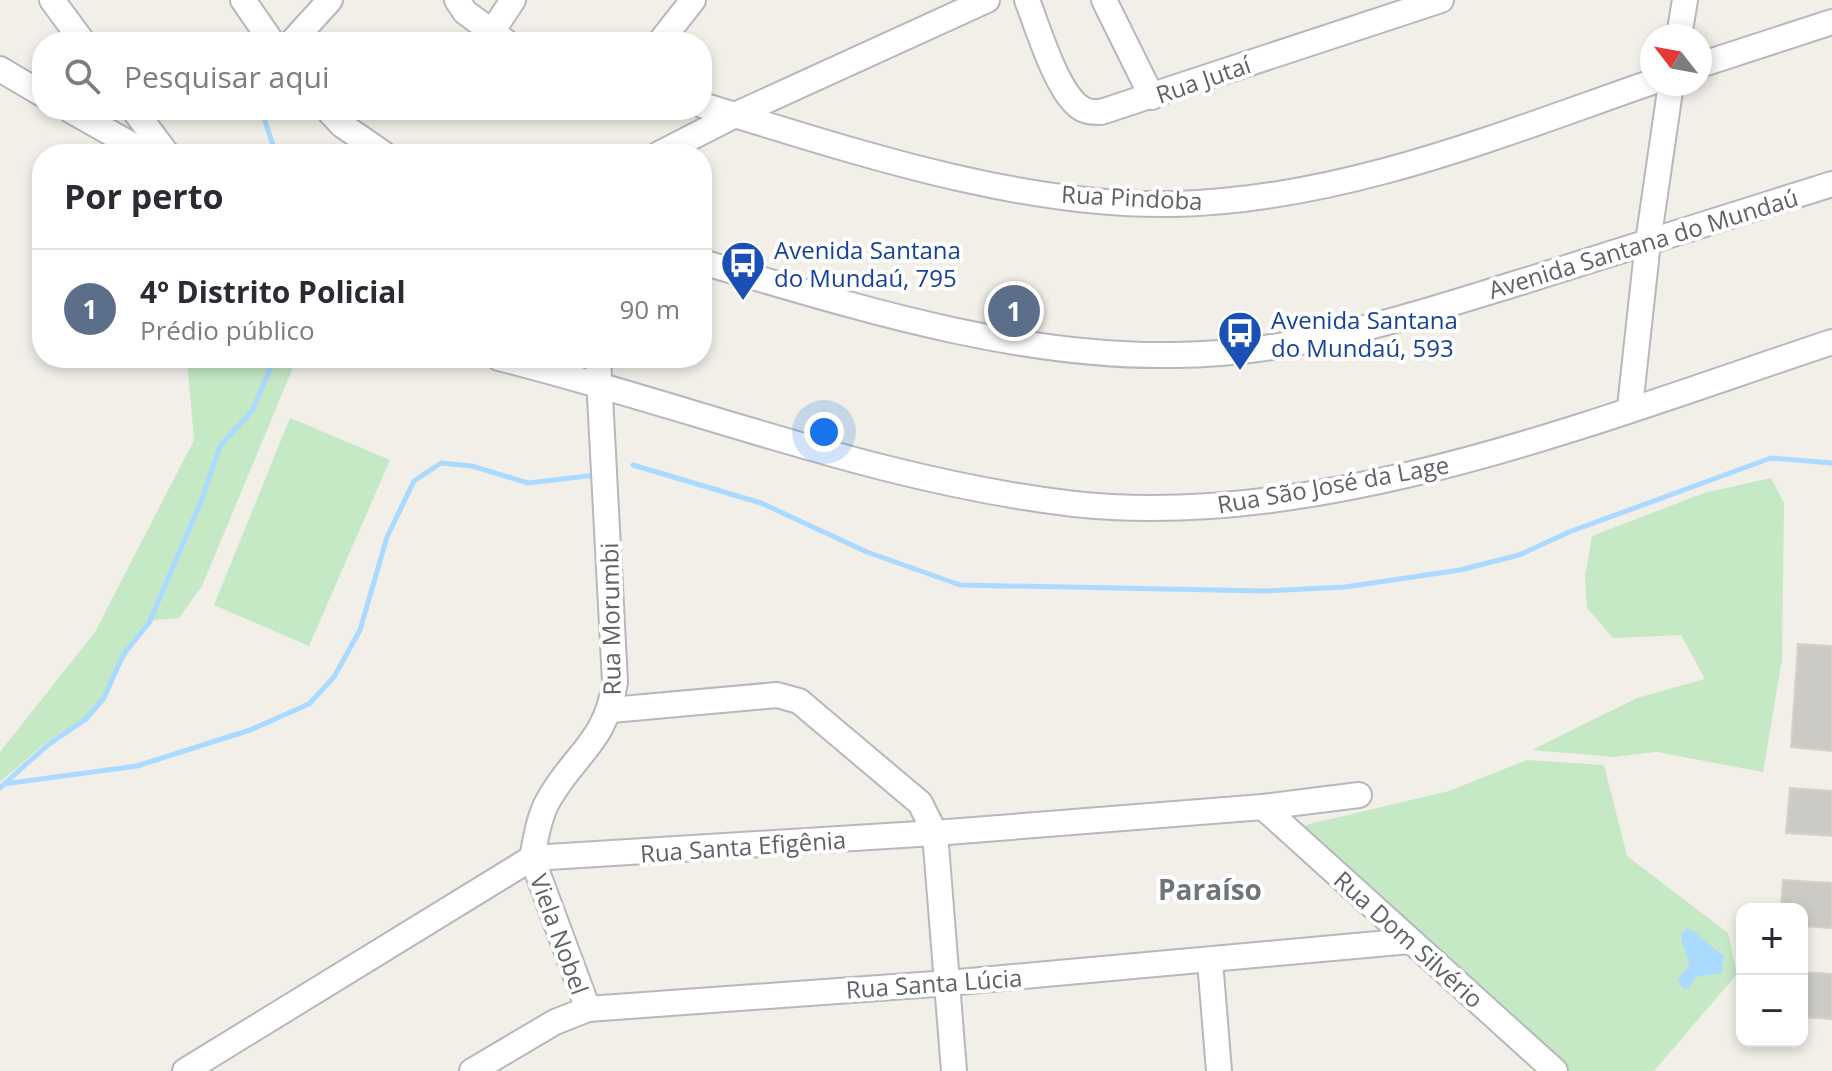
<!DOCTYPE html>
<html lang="pt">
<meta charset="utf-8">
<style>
body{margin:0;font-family:"Open Sans",sans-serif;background:#f2f2f3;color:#2b2b33}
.controls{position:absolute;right:24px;bottom:24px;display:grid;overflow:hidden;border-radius:16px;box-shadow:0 4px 12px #0003}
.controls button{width:72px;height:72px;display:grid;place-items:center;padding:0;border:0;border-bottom:2px solid #e1e1e2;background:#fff;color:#2b2b33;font:40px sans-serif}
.compass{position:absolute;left:1640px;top:24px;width:72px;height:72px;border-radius:50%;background:#fff;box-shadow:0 4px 12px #0003;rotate:301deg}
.you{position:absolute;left:824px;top:432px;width:28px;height:28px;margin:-20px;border:6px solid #fff;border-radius:50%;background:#1a73e8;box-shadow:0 0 0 12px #1a73e833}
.badge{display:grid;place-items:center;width:52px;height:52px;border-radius:50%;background:#111827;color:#fff;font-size:26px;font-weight:700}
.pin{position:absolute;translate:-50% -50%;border:4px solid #fff;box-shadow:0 2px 8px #0006}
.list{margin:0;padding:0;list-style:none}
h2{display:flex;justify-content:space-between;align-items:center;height:104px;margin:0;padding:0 32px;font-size:34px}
h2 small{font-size:26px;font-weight:400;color:#7c7c81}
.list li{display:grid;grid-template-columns:52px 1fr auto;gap:24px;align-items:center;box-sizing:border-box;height:120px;padding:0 32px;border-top:2px solid #e1e1e2}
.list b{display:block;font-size:30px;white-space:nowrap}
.list p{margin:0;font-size:26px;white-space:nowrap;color:#7c7c81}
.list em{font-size:26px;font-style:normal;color:#7c7c81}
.icon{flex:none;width:44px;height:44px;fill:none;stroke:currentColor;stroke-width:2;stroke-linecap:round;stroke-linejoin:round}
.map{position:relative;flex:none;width:1832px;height:1071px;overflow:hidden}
.search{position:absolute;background:#fff;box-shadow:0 4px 12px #0003;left:32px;top:32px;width:680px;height:88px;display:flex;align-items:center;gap:20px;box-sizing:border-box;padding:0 28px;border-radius:32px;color:#7c7c81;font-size:30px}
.panel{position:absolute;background:#fff;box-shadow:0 4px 12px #0003;left:32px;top:144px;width:680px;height:224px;border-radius:32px}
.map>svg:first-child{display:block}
.green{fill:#c5e8c5}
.water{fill:#aadaff}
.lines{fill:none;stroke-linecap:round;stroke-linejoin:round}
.stream{stroke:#aadaff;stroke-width:5}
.building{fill:#cccac5;stroke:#d6d1c6;stroke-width:2}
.minor-casing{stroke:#b5b8bc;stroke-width:28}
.minor{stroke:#fff;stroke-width:24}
.labels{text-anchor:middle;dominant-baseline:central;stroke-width:8;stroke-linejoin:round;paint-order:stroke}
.street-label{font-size:24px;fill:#5f6368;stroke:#fff}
.transit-label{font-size:24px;fill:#164399;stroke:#fff;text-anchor:start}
.quarter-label{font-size:28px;font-weight:bold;fill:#70757a;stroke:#fff}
</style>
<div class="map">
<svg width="1832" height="1071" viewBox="0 0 1832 1071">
<rect width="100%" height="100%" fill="#f1efe8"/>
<g class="green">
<polygon points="187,358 297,358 202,586 179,618 147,621 93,713 48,741 0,782 0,752 95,632 194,440"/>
<polygon points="290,418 390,460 309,646 214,605"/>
<polygon points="1771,478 1784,503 1782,659 1763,772 1657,752 1613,757 1532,750 1637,698 1705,679 1681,635 1613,638 1587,608 1585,577 1592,536 1704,493"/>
<polygon points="1527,760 1604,765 1627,856 1728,933 1737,974 1654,1071 1567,1071 1301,826 1449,791"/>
</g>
<path class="water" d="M1687 928C1701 933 1709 948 1724 955L1722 973 1696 977 1688 989 1682 988 1678 979 1689 966C1689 953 1681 946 1681 934Z"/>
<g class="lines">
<g class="stream">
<polyline points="265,110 264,118 276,154"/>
<polyline points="633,465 761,503 867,552 960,585 1266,591 1345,587 1460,570 1519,555 1569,532 1771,458 1832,463"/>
<polyline points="5,783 49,744 86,719 104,698 123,655 149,623 202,499 220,446 252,411 275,358"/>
<polyline points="0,788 4,784 137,766 250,730 309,704 334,677 360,630 387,537 414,481 441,463 472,466 528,483 596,475"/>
</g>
</g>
<g class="building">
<polygon points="1798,644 1832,646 1832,751 1791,747"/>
<polygon points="1790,788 1832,791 1832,836 1786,833"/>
<polygon points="1783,880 1832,883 1832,928 1802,926 1802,909 1781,909"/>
<polygon points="1802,972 1832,974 1832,1019 1802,1017"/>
</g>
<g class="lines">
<g class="minor-casing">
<g id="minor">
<polyline points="52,0 83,42"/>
<polyline points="243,0 272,42"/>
<polyline points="457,0 465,12 506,42"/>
<path d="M1027 0C1038 28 1055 86 1077 105 1084 112 1092 112 1101 112L1441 0"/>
<polyline points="1104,0 1152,97"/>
<polyline points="491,33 513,0"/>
<polyline points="1679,36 1685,0"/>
<polyline points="292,42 330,0"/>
<polyline points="660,42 693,0"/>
<polyline points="1700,65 1832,22"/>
<polyline points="0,69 42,94"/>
<path d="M702 105C851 150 1016 207 1174 204 1341 200 1497 136 1652 82"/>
<polyline points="70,110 148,154"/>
<polyline points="134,110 167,154"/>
<polyline points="328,110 342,125 384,154"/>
<polyline points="659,154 735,115 987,0"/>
<path d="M702 262C853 306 1015 358 1174 355 1298 354 1404 318 1521 282 1625 249 1728 217 1832 184"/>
<path d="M499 358C691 406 876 481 1074 504 1322 531 1600 419 1832 342"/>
<polyline points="1630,407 1648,242 1671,84"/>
<polyline points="611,710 777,695 799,701 920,803 935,833 954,1071"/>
<polyline points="1263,807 1555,1071"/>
<path d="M532 858C536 838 539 816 549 799 576 752 606 742 615 682L598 358"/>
<polyline points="532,858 588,1009"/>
<polyline points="1210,961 1219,1071"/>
<polyline points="185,1071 532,858 935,833 1263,807 1359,795"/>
<polyline points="472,1071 555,1022 588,1009 948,983 1410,941"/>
</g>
</g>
<use href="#minor" class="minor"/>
</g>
<defs>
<g id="bus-pin" transform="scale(2.3)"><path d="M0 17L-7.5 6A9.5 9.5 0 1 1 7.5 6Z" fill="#1a4fb4" stroke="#fff"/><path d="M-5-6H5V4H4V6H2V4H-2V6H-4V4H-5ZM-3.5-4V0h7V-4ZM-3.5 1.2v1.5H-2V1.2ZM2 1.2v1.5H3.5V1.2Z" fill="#fff"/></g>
</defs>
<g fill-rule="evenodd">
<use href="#bus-pin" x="743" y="263"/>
<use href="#bus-pin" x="1240" y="333"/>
</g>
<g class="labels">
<g class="street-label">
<text transform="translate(1203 79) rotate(-19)">Rua Jutaí</text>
<text transform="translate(1132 197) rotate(3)">Rua Pindoba</text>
<text transform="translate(1643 243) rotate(-17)">Avenida Santana do Mundaú</text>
<text transform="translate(1333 484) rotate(-10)">Rua São José da Lage</text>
<text transform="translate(610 619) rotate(-91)">Rua Morumbi</text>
<text transform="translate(743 846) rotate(-4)">Rua Santa Efigênia</text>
<text transform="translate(560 934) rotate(70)">Viela Nobel</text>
<text transform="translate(1409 939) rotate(42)">Rua Dom Silvério</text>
<text transform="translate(934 983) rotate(-4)">Rua Santa Lúcia</text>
</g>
<g class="transit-label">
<text x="774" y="249">Avenida Santana<tspan x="774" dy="28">do Mundaú, 795</tspan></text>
<text x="1271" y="319">Avenida Santana<tspan x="1271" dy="28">do Mundaú, 593</tspan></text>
</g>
<g class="quarter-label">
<text x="1210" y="889">Paraíso</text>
</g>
</g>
</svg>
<div class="controls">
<button>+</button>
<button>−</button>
</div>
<svg class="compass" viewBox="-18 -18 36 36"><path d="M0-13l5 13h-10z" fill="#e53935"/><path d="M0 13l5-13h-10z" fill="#7c7c81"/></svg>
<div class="you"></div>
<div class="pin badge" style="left:1014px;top:311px;background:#5c6f8a">1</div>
<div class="search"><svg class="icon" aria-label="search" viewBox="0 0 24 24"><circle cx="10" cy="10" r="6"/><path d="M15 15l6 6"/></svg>Pesquisar aqui</div>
<section class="panel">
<h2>Por perto<small></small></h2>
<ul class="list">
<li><span class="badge" style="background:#5c6f8a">1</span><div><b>4º Distrito Policial</b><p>Prédio público</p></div><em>90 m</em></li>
</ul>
</section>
</div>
